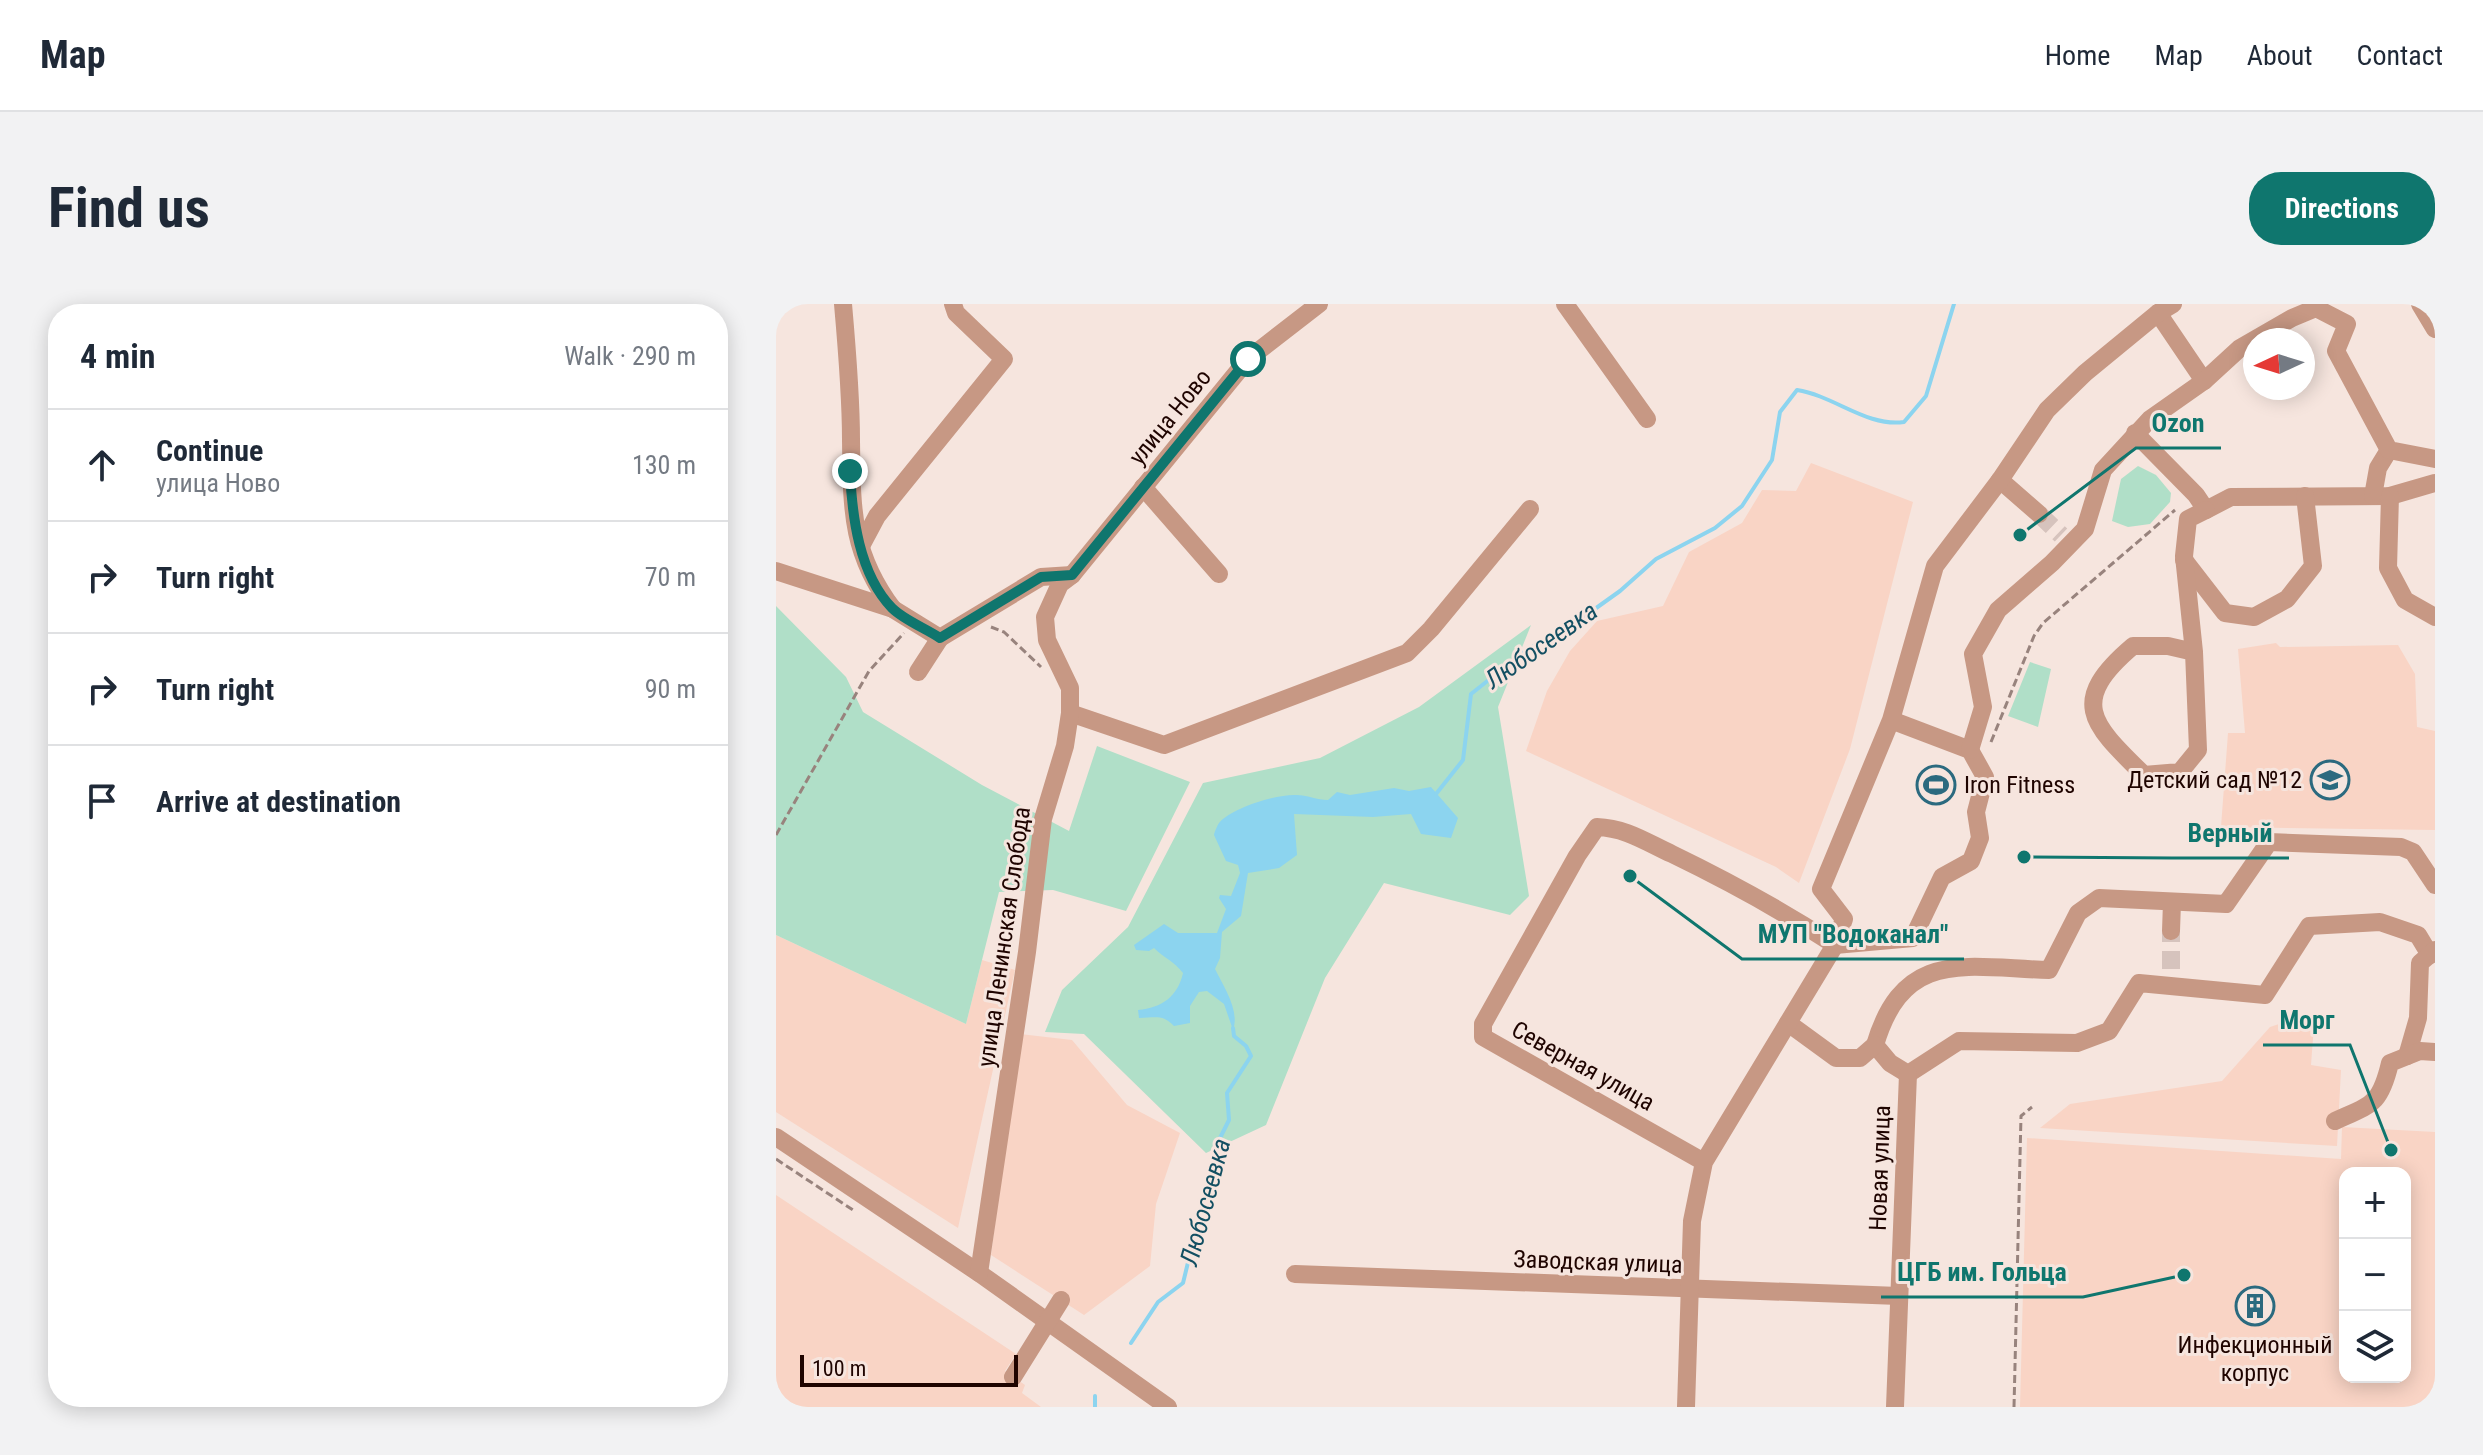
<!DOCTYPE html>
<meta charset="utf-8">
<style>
body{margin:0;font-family:"Roboto Condensed",sans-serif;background:#f2f2f3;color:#1f2937}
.controls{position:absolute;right:24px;bottom:24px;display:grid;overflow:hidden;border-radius:16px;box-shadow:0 4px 20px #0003}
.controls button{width:72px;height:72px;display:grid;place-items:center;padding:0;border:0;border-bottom:2px solid #e0e1e3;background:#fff;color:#1f2937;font:40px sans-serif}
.compass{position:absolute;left:1467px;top:24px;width:72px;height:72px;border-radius:50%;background:#fff;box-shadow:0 4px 20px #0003;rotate:266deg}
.scale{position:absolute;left:24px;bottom:20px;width:218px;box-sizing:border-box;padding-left:8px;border:4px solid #1f0400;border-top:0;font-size:22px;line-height:28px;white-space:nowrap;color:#1f0400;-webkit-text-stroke:6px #f6e5de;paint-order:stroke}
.stop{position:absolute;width:24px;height:24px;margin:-18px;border:6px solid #0f766e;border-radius:50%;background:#fff}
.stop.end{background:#0f766e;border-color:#fff;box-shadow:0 2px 8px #0008}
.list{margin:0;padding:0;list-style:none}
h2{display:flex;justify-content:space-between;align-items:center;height:104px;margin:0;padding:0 32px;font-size:34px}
h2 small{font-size:26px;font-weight:400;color:#747a83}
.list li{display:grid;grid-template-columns:52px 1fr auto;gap:24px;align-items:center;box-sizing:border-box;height:112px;padding:0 32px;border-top:2px solid #e0e1e3}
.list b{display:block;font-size:30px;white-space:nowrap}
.list p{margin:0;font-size:26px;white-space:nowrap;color:#747a83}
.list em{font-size:26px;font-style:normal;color:#747a83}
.icon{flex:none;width:44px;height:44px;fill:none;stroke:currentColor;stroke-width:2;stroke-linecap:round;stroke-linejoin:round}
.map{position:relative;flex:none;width:1659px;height:1103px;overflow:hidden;border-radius:32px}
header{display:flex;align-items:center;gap:48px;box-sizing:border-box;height:112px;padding:0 40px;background:#fff;border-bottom:2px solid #e0e1e3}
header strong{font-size:38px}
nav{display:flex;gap:44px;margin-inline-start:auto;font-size:28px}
.intro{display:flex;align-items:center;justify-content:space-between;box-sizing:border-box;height:192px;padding:0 48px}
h1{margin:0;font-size:56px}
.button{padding:20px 36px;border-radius:32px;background:#0f766e;color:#fff;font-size:28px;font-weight:700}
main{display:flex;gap:48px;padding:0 48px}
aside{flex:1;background:#fff;border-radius:32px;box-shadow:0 4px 20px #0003}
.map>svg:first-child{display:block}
.built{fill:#f9d4c5;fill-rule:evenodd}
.green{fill:#b0dfc8}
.water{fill:#8cd4ef}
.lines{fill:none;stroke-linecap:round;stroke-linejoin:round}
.stream{stroke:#8cd4ef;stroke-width:4}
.minor-tunnel{stroke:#d6c3bd;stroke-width:18;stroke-dasharray:18 9;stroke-linecap:butt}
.path{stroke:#98837d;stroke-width:3;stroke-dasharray:8 4;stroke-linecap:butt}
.minor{stroke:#c79884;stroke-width:18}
.route{stroke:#0f766e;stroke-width:10}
.labels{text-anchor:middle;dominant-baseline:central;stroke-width:6;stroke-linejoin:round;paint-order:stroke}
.street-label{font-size:24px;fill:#1f0400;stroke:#f6e5de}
.poi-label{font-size:24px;fill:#1f0400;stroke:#f6e5de;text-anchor:end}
.water-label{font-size:26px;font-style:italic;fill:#134f62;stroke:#f6e5de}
.leader{fill:none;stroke:#0f766e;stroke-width:3}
.callout-dot{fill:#0f766e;stroke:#f6e5de;stroke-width:3}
.callout-label{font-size:26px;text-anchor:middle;font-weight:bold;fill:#0f766e;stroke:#f6e5de;stroke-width:6;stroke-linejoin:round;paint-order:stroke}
</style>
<header>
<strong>Map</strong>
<nav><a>Home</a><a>Map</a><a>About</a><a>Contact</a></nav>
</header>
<div class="intro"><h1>Find us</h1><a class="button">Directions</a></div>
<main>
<aside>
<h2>4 min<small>Walk · 290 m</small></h2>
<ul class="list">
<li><svg class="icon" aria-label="ahead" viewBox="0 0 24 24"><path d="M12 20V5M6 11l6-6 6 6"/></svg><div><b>Continue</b><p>улица Ново</p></div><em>130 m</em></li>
<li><svg class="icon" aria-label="right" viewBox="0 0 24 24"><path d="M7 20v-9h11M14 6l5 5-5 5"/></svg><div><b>Turn right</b></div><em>70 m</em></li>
<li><svg class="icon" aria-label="right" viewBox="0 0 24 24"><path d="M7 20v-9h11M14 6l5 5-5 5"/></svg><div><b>Turn right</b></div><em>90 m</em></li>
<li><svg class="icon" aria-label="arrive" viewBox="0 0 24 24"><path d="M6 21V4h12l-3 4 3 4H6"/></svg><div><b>Arrive at destination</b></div></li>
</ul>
</aside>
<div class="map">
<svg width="1659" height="1103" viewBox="0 0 1659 1103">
<rect width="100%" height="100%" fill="#f6e5de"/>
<g class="built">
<polygon points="1035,159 1137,198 1074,445 1023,579 1000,563 750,447 771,387 794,347 821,317 887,302 913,248 966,219 986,186 1020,187"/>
<polygon points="1500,339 1504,343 1622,341 1639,370 1641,423 1659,427 1659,526 1445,523 1452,429 1469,429 1462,345"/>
<polygon points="0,631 190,720 206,656 239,666 182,924 0,808"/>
<polygon points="1539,708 1535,761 1565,766 1561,842 1264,824 1294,800 1446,777 1494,723"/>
<polygon points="244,730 296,736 351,801 404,829 380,900 374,962 308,1011 215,951"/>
<path d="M1566 823 1659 828V1103H1244L1251 834 1565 855ZM1569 869H1629V1073H1569Z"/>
<polygon points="0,891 240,1050 229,1067 249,1081 246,1089 265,1103 0,1103"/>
</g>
<g class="green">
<polygon points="1362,162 1380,171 1395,189 1394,198 1374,220 1352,223 1336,217 1345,175"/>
<polygon points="0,302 70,373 87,408 206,481 293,527 321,442 414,478 350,607 277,586 223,588 190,720 0,631"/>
<polygon points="755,321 722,403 753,592 734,611 608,579 549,674 490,821 430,849 308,730 269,728 286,686 352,623 427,479 544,454 643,403"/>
<polygon points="1254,358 1275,365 1262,423 1232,412"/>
</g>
<path class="water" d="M655 483 682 514 675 534 645 530 635 510 597 513 518 510 521 551 503 564 472 569 465 612 446 628 444 654 439 665C448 683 464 707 457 726L448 700 431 687 423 688 414 702V719L398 722C386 710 380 714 363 714L362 706C386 704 402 692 407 669 398 657 388 654 378 644L373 647 360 646 358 641 388 620 402 629H441L450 605 443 594 444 591 455 592 464 569 462 561 450 557 438 531C438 529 442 520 443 519 456 504 501 490 520 491 531 491 541 496 552 496L561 488 574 491 618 484 633 487Z"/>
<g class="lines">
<g class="stream">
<path d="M660 490 687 456 695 390 748 348 809 312 844 287 880 255 939 224 966 202 996 156 1004 108 1021 86C1059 92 1090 123 1128 118L1150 92 1178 0"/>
<polyline points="355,1039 382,998 407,979 441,840 453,816 451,789 475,752 470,742 458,732 457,724"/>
<polyline points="319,1103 319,1092"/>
</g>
<g class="minor-tunnel">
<polyline points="1263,210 1285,231"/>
<polyline points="1395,665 1395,627"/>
</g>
<g class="path">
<polyline points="215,323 228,328 265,363"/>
<polyline points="1215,438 1258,332 1267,319 1399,206"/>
<polyline points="0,531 93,367 128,329"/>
<polyline points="0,855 80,908"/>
<polyline points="1238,1103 1245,812 1256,803"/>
</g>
<g class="minor">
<path d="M67 0C71 45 75 90 75 136 76 203 74 248 117 305"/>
<polyline points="789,0 871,115"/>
<polyline points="1644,0 1659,25"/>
<polyline points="1382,9 1428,77"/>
<polyline points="1359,129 1420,191 1430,206 1455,193 1614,192 1659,179"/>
<polyline points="1224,176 1263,210"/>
<polyline points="367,183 443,270"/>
<polyline points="1597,192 1602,164 1613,146"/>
<polyline points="1614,192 1612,264 1629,296 1659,313"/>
<polyline points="85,242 101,212 228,55 180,9 177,0"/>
<polyline points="1408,256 1449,309 1478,313 1511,295 1537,262 1529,192"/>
<polyline points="0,267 117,305 164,334 265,273 296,271"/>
<path d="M1418 348 1392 342H1357C1291 398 1316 420 1368 471L1404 468 1422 446 1418 348 1408 252 1412 215 1430 206"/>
<polyline points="142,368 164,334"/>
<polyline points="294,409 388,441 631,349 655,325 754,205"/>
<polyline points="1115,416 1194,446 1209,473 1200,508 1204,534 1195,557 1166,573 1137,634 1059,641 1068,615 1045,585 1115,416 1159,262 1224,176 1271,106 1309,69 1382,9 1397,0"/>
<polyline points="1194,446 1207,403 1197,350 1222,306 1276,259 1309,225 1327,166 1374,115 1428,77 1464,44 1516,14 1540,4 1571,20 1560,47 1613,146 1659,155"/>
<polyline points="1395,627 1396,598"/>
<path d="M1654 651 1642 631 1604 618 1533 622 1489 691 1363 679 1333 727 1301 739 1183 737 1132 770 1114 759 1099 741C1128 643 1191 664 1273 666L1302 609 1323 594 1450 600 1493 538 1625 543 1637 548 1659 581"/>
<polyline points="1012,719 1060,754 1084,754 1099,741"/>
<polyline points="1631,752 1642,714 1644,659 1659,646"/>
<path d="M1559 817C1596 800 1604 801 1614 759L1644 747 1659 748"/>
<polyline points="0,833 203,969 392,1103"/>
<polyline points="203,969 251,648 267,515 289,442 294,409 294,384 271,336 269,313 284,280 296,271 472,55 543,0"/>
<polyline points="519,970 1123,992"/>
<polyline points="237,1073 285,996"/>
<path d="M910 1103 916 917 928 858 1059 641C1005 606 954 578 896 550 870 538 850 524 821 523L801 552 707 720V733L928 858"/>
<polyline points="1119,1103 1132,770"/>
</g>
</g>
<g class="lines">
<path class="route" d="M74 167C76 212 83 270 116 304 128 316 149 324 164 334L265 273 296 271 472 55"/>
</g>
<defs>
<g id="school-ring" transform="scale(2)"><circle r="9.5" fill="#f6e5de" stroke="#2b6a7f" stroke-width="1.5"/><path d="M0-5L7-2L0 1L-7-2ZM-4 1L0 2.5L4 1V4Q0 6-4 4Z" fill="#2b6a7f"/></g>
<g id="stadium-ring" transform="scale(2)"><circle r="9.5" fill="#f6e5de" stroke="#2b6a7f" stroke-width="1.5"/><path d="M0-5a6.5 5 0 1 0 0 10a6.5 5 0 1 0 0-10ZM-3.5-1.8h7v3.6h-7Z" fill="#2b6a7f"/></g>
<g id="building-ring" transform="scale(2)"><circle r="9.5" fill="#f6e5de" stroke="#2b6a7f" stroke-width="1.5"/><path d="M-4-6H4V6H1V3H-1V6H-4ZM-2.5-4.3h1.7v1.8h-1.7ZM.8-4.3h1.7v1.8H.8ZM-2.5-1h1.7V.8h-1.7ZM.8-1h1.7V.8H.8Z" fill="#2b6a7f"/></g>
</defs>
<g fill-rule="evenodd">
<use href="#school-ring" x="1554" y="476"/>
<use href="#stadium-ring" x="1160" y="481"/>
<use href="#building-ring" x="1479" y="1002"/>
</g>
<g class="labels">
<g class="street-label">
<text transform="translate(394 113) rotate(-51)">улица Ново</text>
<text transform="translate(228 633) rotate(-82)">улица Ленинская Слобода</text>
<text transform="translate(807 762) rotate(29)">Северная улица</text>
<text transform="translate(1104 864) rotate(-88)">Новая улица</text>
<text transform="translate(822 958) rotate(2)">Заводская улица</text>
</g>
<g class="poi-label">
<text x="1526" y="476">Детский сад №12</text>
<text x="1188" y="481" text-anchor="start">Iron Fitness</text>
<text x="1479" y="1041" text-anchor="middle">Инфекционный<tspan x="1479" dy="28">корпус</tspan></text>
</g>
<g class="water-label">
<text transform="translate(765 341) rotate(-35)">Любосеевка</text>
<text transform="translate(429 898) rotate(-75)">Любосеевка</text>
</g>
</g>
<path class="leader" d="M1244 231L1360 144H1445M1248 553L1396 554H1513M854 572L966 655H1188M1615 846L1574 741H1487M1408 971L1307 993H1105"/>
<g class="callout-dot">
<circle cx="1244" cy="231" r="8"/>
<circle cx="1248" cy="553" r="8"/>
<circle cx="854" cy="572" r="8"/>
<circle cx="1615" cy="846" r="8"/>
<circle cx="1408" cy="971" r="8"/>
</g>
<g class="callout-label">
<text x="1402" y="128">Ozon</text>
<text x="1454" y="538">Верный</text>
<text x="1077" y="639">МУП "Водоканал"</text>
<text x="1531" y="725">Морг</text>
<text x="1206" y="977">ЦГБ им. Гольца</text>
</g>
</svg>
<div class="controls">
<button>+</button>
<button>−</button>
<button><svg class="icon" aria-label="layers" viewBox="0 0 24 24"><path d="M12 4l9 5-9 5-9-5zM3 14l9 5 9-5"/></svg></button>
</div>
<svg class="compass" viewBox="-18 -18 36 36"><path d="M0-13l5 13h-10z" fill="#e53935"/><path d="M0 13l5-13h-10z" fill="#747a83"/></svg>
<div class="scale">100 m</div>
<div class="stop" style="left:472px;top:55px"></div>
<div class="stop end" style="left:74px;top:167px"></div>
</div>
</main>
